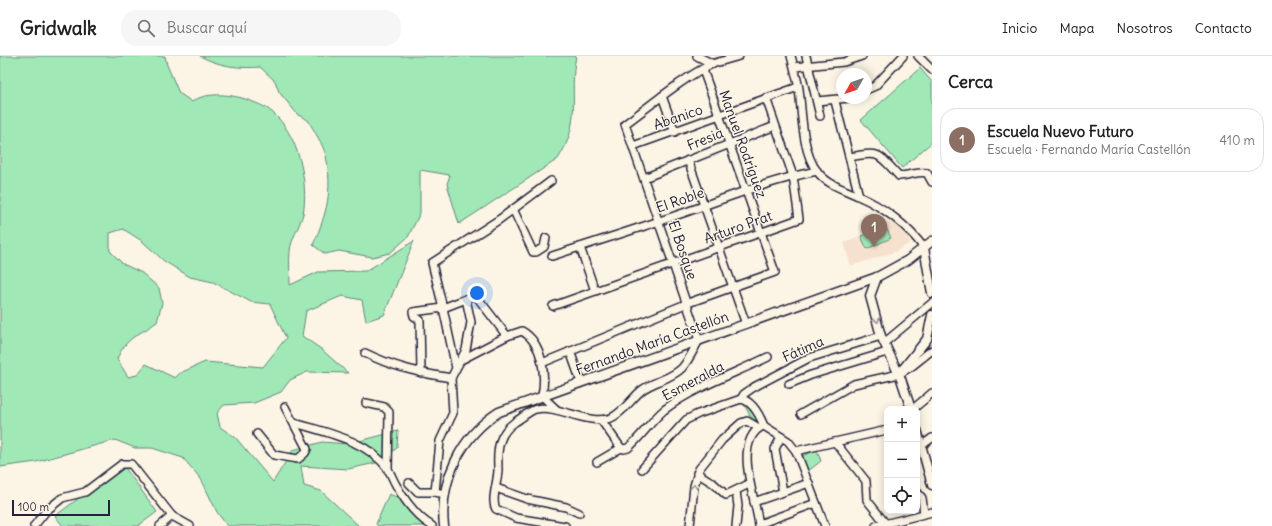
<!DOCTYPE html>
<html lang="es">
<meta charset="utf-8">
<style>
body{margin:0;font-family:Delius,sans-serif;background:#f6f6f6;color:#222}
.controls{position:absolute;right:12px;bottom:12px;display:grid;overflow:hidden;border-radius:8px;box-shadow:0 2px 10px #0003}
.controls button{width:36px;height:36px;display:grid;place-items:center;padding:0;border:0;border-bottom:1px solid #e0e0e0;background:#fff;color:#222;font:20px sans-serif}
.compass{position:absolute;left:836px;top:12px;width:36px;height:36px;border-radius:50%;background:#fff;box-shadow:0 2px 10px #0003;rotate:230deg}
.scale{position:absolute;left:12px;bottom:10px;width:98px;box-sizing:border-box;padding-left:4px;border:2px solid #22223b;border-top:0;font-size:11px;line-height:14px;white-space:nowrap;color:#22223b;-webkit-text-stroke:3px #fcf5e5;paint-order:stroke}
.you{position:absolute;left:477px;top:237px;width:14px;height:14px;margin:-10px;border:3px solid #fff;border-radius:50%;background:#1a73e8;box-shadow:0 0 0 6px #1a73e833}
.badge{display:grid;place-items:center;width:26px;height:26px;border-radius:50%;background:#b45309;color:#fff;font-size:13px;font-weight:700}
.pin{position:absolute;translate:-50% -33px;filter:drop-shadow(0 1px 2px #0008)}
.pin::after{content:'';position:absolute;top:21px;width:14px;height:12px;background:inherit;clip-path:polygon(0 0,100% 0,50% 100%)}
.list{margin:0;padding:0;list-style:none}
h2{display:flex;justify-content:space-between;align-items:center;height:52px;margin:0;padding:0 16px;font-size:17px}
h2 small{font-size:13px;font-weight:400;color:#767676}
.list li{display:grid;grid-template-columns:26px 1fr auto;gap:12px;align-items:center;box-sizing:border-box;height:64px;margin:0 8px 8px;padding:0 8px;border:1px solid #e0e0e0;border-radius:16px}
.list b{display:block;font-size:15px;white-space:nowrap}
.list p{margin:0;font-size:13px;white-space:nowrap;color:#767676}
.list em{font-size:13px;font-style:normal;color:#767676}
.icon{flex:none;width:22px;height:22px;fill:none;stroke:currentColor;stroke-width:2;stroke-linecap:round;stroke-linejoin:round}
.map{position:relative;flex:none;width:932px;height:470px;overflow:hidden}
header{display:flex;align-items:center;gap:24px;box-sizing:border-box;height:56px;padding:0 20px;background:#fff;border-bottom:1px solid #e0e0e0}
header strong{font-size:19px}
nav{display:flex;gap:22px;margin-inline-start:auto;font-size:14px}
.search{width:280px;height:36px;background:#f6f6f6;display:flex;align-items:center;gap:10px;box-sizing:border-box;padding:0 14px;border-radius:16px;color:#767676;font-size:15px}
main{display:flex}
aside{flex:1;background:#fff}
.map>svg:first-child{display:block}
.built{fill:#f6e1cf}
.green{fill:#a0e9b7;stroke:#618679;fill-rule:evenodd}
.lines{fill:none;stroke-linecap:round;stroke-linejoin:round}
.minor-casing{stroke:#22223b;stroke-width:10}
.major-casing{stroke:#22223b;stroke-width:11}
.minor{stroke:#fcf5e5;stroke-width:7}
.major{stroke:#fcf5e5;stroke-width:8}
.oneway{stroke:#9a9698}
.labels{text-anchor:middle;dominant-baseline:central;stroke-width:3;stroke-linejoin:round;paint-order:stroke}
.street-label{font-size:14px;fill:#22223b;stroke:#fcf5e5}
</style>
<header>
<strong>Gridwalk</strong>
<div class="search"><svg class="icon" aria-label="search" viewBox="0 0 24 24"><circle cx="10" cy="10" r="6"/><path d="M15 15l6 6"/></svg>Buscar aquí</div>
<nav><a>Inicio</a><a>Mapa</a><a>Nosotros</a><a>Contacto</a></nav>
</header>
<main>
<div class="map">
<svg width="932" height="470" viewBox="0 0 932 470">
<rect width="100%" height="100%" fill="#fcf5e5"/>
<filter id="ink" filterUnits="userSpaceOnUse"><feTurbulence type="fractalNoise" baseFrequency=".025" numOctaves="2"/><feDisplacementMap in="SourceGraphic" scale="8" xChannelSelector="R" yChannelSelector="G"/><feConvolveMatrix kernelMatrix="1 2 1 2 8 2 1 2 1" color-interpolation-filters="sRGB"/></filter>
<g filter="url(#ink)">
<polygon class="built" points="891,165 909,179 910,187 895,196 851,210 844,187"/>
<g class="green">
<path d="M0 0H165L167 9 179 37 192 46C204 36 230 38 245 43 254 46 265 50 272 56 298 78 309 125 303 158 300 170 291 183 290 195 289 207 290 218 290 229L318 216 366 215 414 185 384 259 366 265 362 244 342 240 306 255 302 280 321 293 348 317 307 316 290 324 281 336 254 347 224 349 217 357 220 371 235 381 273 426 293 394 322 386 348 388 398 375 397 392 380 406 348 413 301 410 304 430 321 435 359 470H227L217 456 201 423 183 402 152 392H135L115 384 36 406 0 411ZM123 173 142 185 164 205 190 221 213 226 251 246 270 248 286 282 263 311 205 306 180 317 175 322 146 308 137 319 128 321 117 303C126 281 139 279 157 266L162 247 159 232 142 217 123 208 110 195V177Z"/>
<path d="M200 0H576C568 40 583 64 558 103L459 168 447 128 450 119 420 114V157L408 181 390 197 372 201 339 195 325 198 313 189C327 157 333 135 326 100 323 88 314 75 308 64L298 59 279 36 275 25 260 11C241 13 218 10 200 0Z"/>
<polygon points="920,12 932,26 932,86 902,112 861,64"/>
<polygon points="885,169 891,182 867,193 861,180"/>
<polygon points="748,349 759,365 758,367 750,360 745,350"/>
<polygon points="817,394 821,405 807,416 802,400"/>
<polygon points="123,409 157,456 138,470 63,470 55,460"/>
<polygon points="389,438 407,445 424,470 378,470 376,468"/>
</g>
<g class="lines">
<g class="minor-casing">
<g id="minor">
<polyline points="697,0 713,8"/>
<path d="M791 0C794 11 797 22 799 33 802 56 802 97 817 115 827 129 844 133 858 140 884 151 908 170 924 192"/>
<polyline points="806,0 820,60"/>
<polyline points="918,0 932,14"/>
<polyline points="794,11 844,6 862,0"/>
<polyline points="866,34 875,30 903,0"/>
<polyline points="662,40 675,76"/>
<polyline points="817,45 849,42"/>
<polyline points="835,45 859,140"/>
<polyline points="633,90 798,31"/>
<path d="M850 101C881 94 879 99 899 120 909 120 918 115 927 117L932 126"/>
<polyline points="688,104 746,268"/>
<polyline points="644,122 775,70"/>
<polyline points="513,153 533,196 536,196 544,191 546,182"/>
<polyline points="580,191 595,235"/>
<path d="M552 200C598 185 643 171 689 155 731 140 772 124 817 115"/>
<polyline points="466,243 473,240 477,241 507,280"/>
<polyline points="553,250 799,163 793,120 766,42"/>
<polyline points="884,287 932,247"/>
<polyline points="570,295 581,326"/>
<path d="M365 297C393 311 420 317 451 322"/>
<path d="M461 304 507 280 522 275C543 287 546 319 542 340L557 354"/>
<polyline points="542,307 688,247 775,216 703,14"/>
<polyline points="421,317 420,264 414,260 413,256 443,252 456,312"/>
<polyline points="789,328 811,319 887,296"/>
<polyline points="741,343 744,338 754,331 809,302 881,280"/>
<path d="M741 343C753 345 760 360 764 370"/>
<polyline points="366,347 384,351 389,356 388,414"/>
<polyline points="913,353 932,337"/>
<polyline points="801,358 854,328 899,318 912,310 932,294"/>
<polyline points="601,364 621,392"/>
<path d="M295 367C327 377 367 384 388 413 391 418 393 424 396 429 405 445 417 461 432 470"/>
<polyline points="764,370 788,385 796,395 825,470"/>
<polyline points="257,378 274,399 298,403 305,397 307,393 285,351"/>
<polyline points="781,381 775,393 783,436"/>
<polyline points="835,386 866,425 867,444 886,468"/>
<polyline points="921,390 932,382"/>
<polyline points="796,395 887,374"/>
<path d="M597 406 621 392 624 393 628 392C641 381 651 365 664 354 694 331 734 318 768 301"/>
<polyline points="642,413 686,364 698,358 741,343"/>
<polyline points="697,417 713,427 726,439 749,428"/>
<polyline points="409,427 418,436 435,436"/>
<polyline points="496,432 527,443 566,451 579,457"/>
<polyline points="917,436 922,442 924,458"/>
<polyline points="445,438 435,436 440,385 453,357 451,322 466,294 471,266 466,243 443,252 432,207 500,163 551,125"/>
<polyline points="754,446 809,427"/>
<polyline points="759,468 816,447"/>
<polyline points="34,470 46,455 62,442 85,436 122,408 131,408 172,460 190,470"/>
<polyline points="160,470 172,460"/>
<path d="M565 470 516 462 496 453C490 444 499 423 498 411 497 392 499 377 515 366 522 362 529 355 536 353 558 348 588 370 611 362 623 357 632 342 642 334 654 325 671 323 682 312 689 304 694 293 699 284L625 68C651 49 684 21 712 8 721 5 730 3 739 0"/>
<polyline points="690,470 694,430 699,413 722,384 741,367 747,365 759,372"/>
<polyline points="736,470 738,450 736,435"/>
<path d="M759 470C757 445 732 388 761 371"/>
<polyline points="876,470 932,456"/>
</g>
</g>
<g class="major-casing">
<g id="major">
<polyline points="924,192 932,237"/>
<polyline points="877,221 870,240 881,280 901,323 911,353"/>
<polyline points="899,318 927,283 932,259"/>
<polyline points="917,374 932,429"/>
<path d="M444 470C439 425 461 380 499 356L877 221 908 204 932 185"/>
</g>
</g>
<use href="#minor" class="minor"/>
<use href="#major" class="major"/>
</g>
<defs><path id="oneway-chevron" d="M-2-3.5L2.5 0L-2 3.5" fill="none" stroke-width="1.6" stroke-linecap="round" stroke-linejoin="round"/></defs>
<g class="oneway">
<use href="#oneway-chevron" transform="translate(877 264) rotate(74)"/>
<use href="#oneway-chevron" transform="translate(694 431) rotate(-83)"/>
</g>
</g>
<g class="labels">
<g class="street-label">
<text transform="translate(678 61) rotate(-19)">Abanico</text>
<text transform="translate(705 83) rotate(-22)">Fresia</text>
<text transform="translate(743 88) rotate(70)">Manuel Rodríguez</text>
<text transform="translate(680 144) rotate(-19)">El Roble</text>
<text transform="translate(738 171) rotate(-20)">Arturo Prat</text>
<text transform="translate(683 194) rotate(71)">El Bosque</text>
<text transform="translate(652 287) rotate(-20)">Fernando María Castellón</text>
<text transform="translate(803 293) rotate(-24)">Fátima</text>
<text transform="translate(693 325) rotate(-28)">Esmeralda</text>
</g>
</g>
</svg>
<div class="controls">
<button>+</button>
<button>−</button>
<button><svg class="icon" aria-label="locate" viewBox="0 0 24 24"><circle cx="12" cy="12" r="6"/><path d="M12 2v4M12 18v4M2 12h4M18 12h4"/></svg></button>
</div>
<svg class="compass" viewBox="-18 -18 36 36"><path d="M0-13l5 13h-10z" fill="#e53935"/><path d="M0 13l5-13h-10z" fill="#767676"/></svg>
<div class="scale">100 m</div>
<div class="you"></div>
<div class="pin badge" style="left:874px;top:191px;background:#8d6e63">1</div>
</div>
<aside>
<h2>Cerca<small></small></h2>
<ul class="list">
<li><span class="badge" style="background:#8d6e63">1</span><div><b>Escuela Nuevo Futuro</b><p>Escuela · Fernando María Castellón</p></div><em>410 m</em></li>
</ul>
</aside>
</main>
